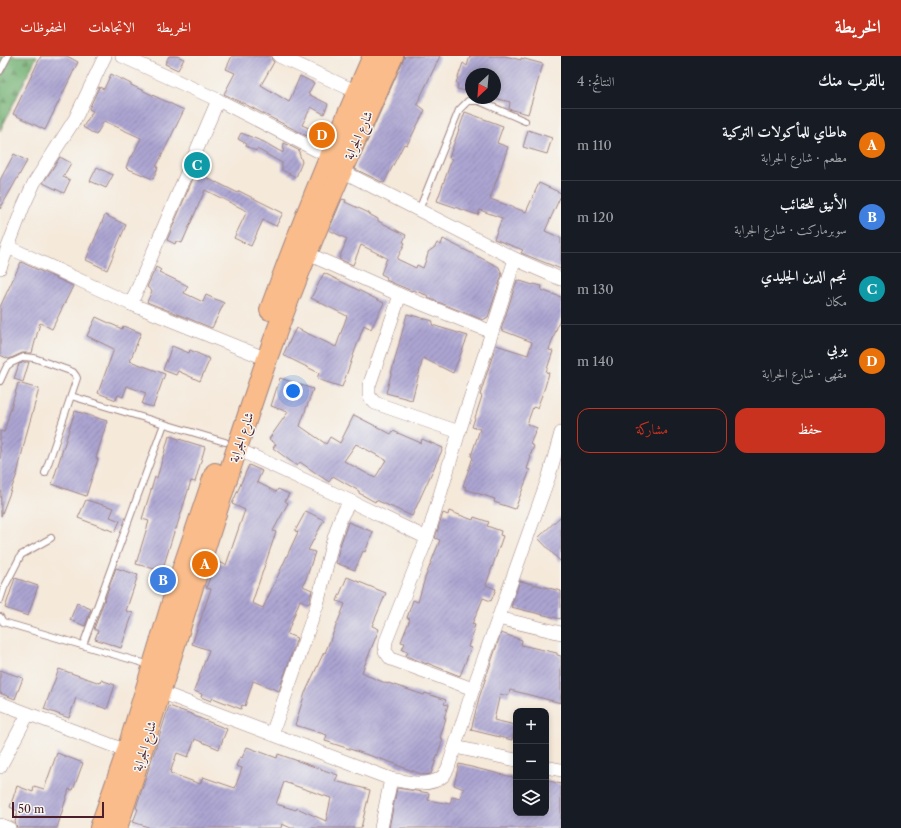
<!DOCTYPE html>
<html lang="ar">
<meta charset="utf-8">
<style>
body{margin:0;font-family:"Libre Caslon Text",Amiri,serif;background:#242831;color:#f1f3f6;direction:rtl}
.controls{position:absolute;right:12px;bottom:12px;display:grid;overflow:hidden;border-radius:8px;box-shadow:0 2px 6px #0003}
.controls button{width:36px;height:36px;display:grid;place-items:center;padding:0;border:0;border-bottom:1px solid #363941;background:#171b24;color:#f1f3f6;font:20px sans-serif}
.compass{position:absolute;left:465px;top:12px;width:36px;height:36px;border-radius:50%;background:#171b24;box-shadow:0 2px 6px #0003;rotate:206deg}
.scale{position:absolute;left:12px;bottom:10px;width:92px;box-sizing:border-box;padding-left:4px;border:2px solid #4a1f2b;border-top:0;font-size:11px;line-height:14px;white-space:nowrap;color:#4a1f2b;-webkit-text-stroke:3px #f6f6f2;paint-order:stroke}
.you{position:absolute;left:293px;top:335px;width:14px;height:14px;margin:-10px;border:3px solid #fff;border-radius:50%;background:#1a73e8;box-shadow:0 0 0 6px #1a73e833}
.badge{display:grid;place-items:center;width:26px;height:26px;border-radius:50%;background:#c8321e;color:#fff;font-size:13px;font-weight:700}
.pin{position:absolute;translate:-50% -50%;border:2px solid #fff;box-shadow:0 1px 4px #0006}
.list{margin:0;padding:0;list-style:none}
h2{display:flex;justify-content:space-between;align-items:center;height:52px;margin:0;padding:0 16px;font-size:17px}
h2 small{font-size:13px;font-weight:400;color:#9ea1a6}
.list li{display:grid;grid-template-columns:26px 1fr auto;gap:12px;align-items:center;box-sizing:border-box;height:72px;padding:0 16px;border-top:1px solid #363941}
.list b{display:block;font-size:15px;white-space:nowrap}
.list p{margin:0;font-size:13px;white-space:nowrap;color:#9ea1a6}
.list em{font-size:13px;font-style:normal;color:#9ea1a6}
.actions{display:flex;gap:8px;padding:12px 16px}
.actions a{flex:1;padding:9px 0;border:1px solid #c8321e;border-radius:12px;text-align:center;font-size:14px;color:#c8321e}
.actions .main{background:#c8321e;color:#fff}
.icon{flex:none;width:22px;height:22px;fill:none;stroke:currentColor;stroke-width:2;stroke-linecap:round;stroke-linejoin:round}
.map{position:relative;flex:none;width:561px;height:772px;overflow:hidden;direction:ltr}
header{display:flex;align-items:center;gap:24px;box-sizing:border-box;height:56px;padding:0 20px;background:#c8321e;color:#fff}
header strong{font-size:19px}
nav{display:flex;gap:22px;margin-inline-start:auto;font-size:14px}
main{display:flex}
aside{flex:1;background:#171b24}
.map>svg:first-child{display:block}
.forest{fill:url(#forest-firs);stroke:#606850}
.building{fill:url(#building-hatch);fill-rule:evenodd}
.lines{fill:none;stroke-linecap:round;stroke-linejoin:round}
.service-casing{stroke:#a08482;stroke-width:8}
.minor-casing{stroke:#a08482;stroke-width:14}
.primary-casing{stroke:#a08482;stroke-width:22}
.service{stroke:#fff;stroke-width:6}
.minor{stroke:#fff;stroke-width:13}
.primary{stroke:#f9bc8a;stroke-width:20}
.labels{text-anchor:middle;dominant-baseline:central;stroke-width:3;stroke-linejoin:round;paint-order:stroke}
.street-label{font-size:13px;fill:#4a1f2b;stroke:#f6f6f2}
</style>
<header>
<strong>الخريطة</strong>
<nav><a>الخريطة</a><a>الاتجاهات</a><a>المحفوظات</a></nav>
</header>
<main>
<aside>
<h2>بالقرب منك<small>النتائج: 4</small></h2>
<ul class="list">
<li><span class="badge" style="background:#e8710a">A</span><div><b>هاطاي للمأكولات التركية</b><p>مطعم · شارع الجرابة</p></div><em>110 m</em></li>
<li><span class="badge" style="background:#3f7fe0">B</span><div><b>الأنيق للحقائب</b><p>سوبرماركت · شارع الجرابة</p></div><em>120 m</em></li>
<li><span class="badge" style="background:#0f9aa8">C</span><div><b>نجم الدين الجليدي</b><p>مكان</p></div><em>130 m</em></li>
<li><span class="badge" style="background:#e8710a">D</span><div><b>يوبي</b><p>مقهى · شارع الجرابة</p></div><em>140 m</em></li>
</ul>
<div class="actions"><a class="main">حفظ</a><a>مشاركة</a></div>
</aside>
<div class="map">
<svg width="561" height="772" viewBox="0 0 561 772">
<defs>
<pattern id="forest-firs" width="22" height="20" patternUnits="userSpaceOnUse"><rect width="22" height="20" fill="#75b274"/><path d="M5 1l3.5 6h-7zM16 11l3.5 6h-7z" fill="#62905f"/></pattern>
<pattern id="building-hatch" width="6" height="6" patternUnits="userSpaceOnUse"><rect width="6" height="6" fill="#aca5d2"/><path d="M-1 1l2-2M0 6l6-6M5 7l2-2" fill="none" stroke="#8e86ab"/></pattern>
</defs>
<rect width="100%" height="100%" fill="#f6f6f2"/>
<filter id="ink" filterUnits="userSpaceOnUse"><feTurbulence type="fractalNoise" baseFrequency=".025" numOctaves="2"/><feDisplacementMap in="SourceGraphic" scale="8" xChannelSelector="R" yChannelSelector="G"/><feConvolveMatrix kernelMatrix="1 2 1 2 8 2 1 2 1" color-interpolation-filters="sRGB"/></filter>
<filter id="wash" filterUnits="userSpaceOnUse"><feTurbulence type="fractalNoise" baseFrequency=".012" numOctaves="4" result="noise"/><feDisplacementMap in="SourceGraphic" scale="16" xChannelSelector="R" yChannelSelector="G"/><feGaussianBlur stdDeviation="0.9" result="paint"/><feColorMatrix in="noise" values="0 0 0 0 0 0 0 0 0 0 0 0 0 0 0 0 0 1.4 0 .05"/><feComposite in="paint" operator="in"/></filter>
<g filter="url(#wash)">
<rect width="100%" height="100%" fill="#f5e9da"/>
<polygon class="forest" points="0,0 37,0 0,75"/>
<g id="blocks">
<g class="building">
<polygon points="41,0 67,0 78,6 45,74 13,58"/>
<polygon points="169,0 177,0 184,3 178,14 165,8"/>
<polygon points="232,0 271,0 272,4 274,6 261,29 289,46 300,20 314,27 308,38 328,48 324,58 311,51 302,69 311,73 307,80 262,57 243,47 242,47 224,38 235,17 226,13"/>
<polygon points="405,0 440,0 417,48 425,54 407,89 404,88 384,127 355,113"/>
<polygon points="470,0 505,0 521,4 521,2 543,8 528,58 509,53 510,46 495,42 495,18 471,18 471,36 457,33 458,28 456,27 463,7 467,10"/>
<polygon points="111,18 131,28 131,29 184,54 156,111 158,111 153,123 126,112 130,101 132,101 141,82 104,65 96,79 83,71 93,55 89,53 99,31 104,33"/>
<polygon points="465,56 503,70 497,87 508,91 490,143 526,156 539,127 561,137 561,139 545,175 561,182 561,213 521,197 523,194 494,183 502,162 480,154 478,159 437,145 452,103 449,102"/>
<polygon points="528,74 552,82 547,98 523,91"/>
<polygon points="241,77 264,86 283,97 284,87 300,95 299,97 302,106 296,121 282,114 282,107 257,93 256,95 246,90 247,88 238,83"/>
<polygon points="14,98 27,105 0,153 0,124"/>
<polygon points="60,101 71,107 63,121 70,124 64,137 43,127"/>
<polygon points="97,111 113,119 106,132 90,125"/>
<polygon points="196,115 216,127 216,126 238,137 239,135 283,157 276,170 263,164 251,190 234,182 247,155 205,134 182,187 176,185 175,188 167,184"/>
<polygon points="342,143 346,144 345,146 369,157 369,158 378,163 378,165 406,179 403,186 405,187 397,203 416,212 417,209 423,212 428,198 428,196 435,191 437,187 441,189 443,183 499,211 502,219 488,261 483,264 428,242 429,240 413,234 412,235 386,224 387,221 381,218 387,202 361,189 353,209 339,203 347,183 329,174"/>
<polygon points="105,159 126,169 107,214 86,204"/>
<polygon points="21,206 73,230 52,273 40,267 32,297 22,297 9,303 0,299 0,251"/>
<polygon points="156,211 161,214 159,216 188,230 184,237 203,246 206,239 224,247 212,272 147,246 152,235 147,231"/>
<polygon points="324,217 384,247 371,273 364,269 342,331 317,323 319,317 283,299 296,272 336,291 347,260 311,242"/>
<polygon points="517,224 533,229 534,228 542,230 541,234 561,241 561,260 549,294 553,295 546,316 549,317 545,331 537,352 533,351 527,368 537,372 530,388 534,390 530,400 531,401 527,413 530,414 515,453 494,446 495,443 465,433 466,431 463,430 473,401 471,400 480,373 472,371 482,340 480,339 496,289 528,299 532,286 501,274"/>
<polygon points="407,258 433,265 432,269 468,280 453,317 423,302 412,344 386,337"/>
<polygon points="96,261 122,273 123,270 141,277 130,305 165,318 153,351 142,348 146,337 127,330 123,341 118,339 116,344 98,337 114,293 87,280"/>
<polygon points="172,290 189,297 190,294 210,303 200,325 178,315 176,319 163,314"/>
<polygon points="25,306 29,306 23,326 14,323 19,308"/>
<path d="M280 322 313 333 300 370 326 388 330 381 340 387 354 359 391 378 393 375 421 387 422 383 443 392 412 460 376 444 375 446 359 437V435L333 420 329 426 300 406 297 410 273 392 276 388 269 383 288 356 271 350ZM356 388 386 404 375 422 344 405Z"/>
<polygon points="18,327 39,333 27,376 17,418 1,460 0,375 4,376"/>
<polygon points="75,355 107,365 96,402 98,403 86,440 52,428"/>
<polygon points="169,380 205,391 195,426 191,425 176,473 175,473 162,515 136,508 149,465 142,463 155,421 157,422"/>
<polygon points="249,409 262,415 257,426 276,436 278,433 289,438 285,445 288,447 273,475 276,476 252,547 263,552 298,476 295,475 306,455 324,464 308,494 315,496 308,517 303,530 312,534 309,548 300,544 287,578 297,582 279,635 253,625 245,650 242,649 241,653 213,642 211,645 201,641 202,638 194,635 209,594 192,588 211,533 206,532 216,505 226,509 245,454 232,448"/>
<polygon points="86,444 114,452 110,461 120,465 115,476 78,462"/>
<polygon points="449,455 473,464 474,461 489,466 487,470 501,475 500,479 503,480 486,529 496,533 491,545 483,542 476,559 472,568 475,569 468,591 471,592 460,620 427,607 427,608 406,600 408,596 402,594 405,587 401,586 410,563 407,562 413,544 418,546 425,522 440,484 435,482 443,457 448,459"/>
<polygon points="561,460 561,506 538,482"/>
<polygon points="348,466 373,476 365,496 363,495 355,514 336,507 340,490"/>
<polygon points="116,512 138,519 126,555 133,557 121,592 95,583 98,575 94,573"/>
<polygon points="347,521 386,537 372,570 379,573 362,616 368,619 368,620 388,628 388,627 424,639 425,637 446,644 444,648 448,649 444,662 446,662 440,682 443,683 431,718 424,719 396,709 396,708 325,685 327,679 295,669 305,637 324,596 325,597 345,548 337,545"/>
<polygon points="15,522 38,530 28,560 5,552"/>
<polygon points="520,525 561,535 561,563 511,551"/>
<polygon points="77,547 91,553 85,570 70,564"/>
<polygon points="501,577 522,584 521,589 557,597 557,599 561,600 561,647 510,634 508,640 500,638 494,664 515,669 512,684 471,674 479,642"/>
<polygon points="59,613 100,627 101,624 115,629 107,653 76,642 69,662 44,653"/>
<polygon points="0,614 23,622 15,643 0,637"/>
<path d="M169 650 194 659V660L227 673 219 693 195 683 188 701 177 697 170 717 200 728 203 721 235 732 242 712 236 710 240 701 242 702 247 691 277 702 278 698 338 719 335 725 370 734 361 772H291L282 768 281 772H151L133 766 138 753 136 752ZM284 726 331 742 326 765 297 752 296 754 276 748Z"/>
<polygon points="57,697 83,707 73,734 69,733 57,772 17,772 15,766 18,755 10,751 17,730 33,736 34,730 44,733"/>
<polygon points="459,708 516,722 516,757 546,757 546,724 561,728 561,772 389,772 397,732 429,737 428,744 450,748 452,741 460,743 464,733 454,729"/>
</g>
</g>
</g>
<g filter="url(#ink)">
<use href="#blocks" fill-opacity="0" stroke="#a08482" stroke-width="1"/>
<g class="lines">
<g class="service-casing">
<g id="service">
<polyline points="0,15 8,0"/>
<polyline points="419,154 459,54 468,45 479,45 525,65"/>
<polyline points="0,325 5,314 7,310 11,307 24,301 34,302 73,316 76,320 77,322 45,417"/>
<polyline points="71,340 225,386"/>
<polyline points="0,544 4,532 21,499 51,482"/>
<polyline points="0,561 3,566 150,609"/>
<polyline points="83,589 164,368"/>
</g>
</g>
<g class="minor-casing">
<g id="minor">
<polyline points="122,0 218,44 330,101 342,115 515,203 561,223"/>
<polyline points="279,0 357,36"/>
<polyline points="8,191 23,151 34,127 75,63 105,0"/>
<polyline points="306,197 400,239 492,276"/>
<polyline points="0,212 8,191 131,248 267,303"/>
<polyline points="400,239 369,330 369,340 375,347 459,376"/>
<polyline points="131,248 218,44"/>
<polyline points="237,393 350,445 427,482"/>
<polyline points="498,562 561,577"/>
<polyline points="473,633 391,603 385,595 386,585 427,482 459,376 492,276 515,203"/>
<path d="M160 636 391 723C406 726 430 732 443 720 445 718 447 714 448 712L473 633 549 420 561 377"/>
<polyline points="0,647 127,695"/>
<polyline points="272,678 317,549 332,488 341,461 350,445"/>
<polyline points="455,691 516,704"/>
<polyline points="0,711 28,658"/>
<polyline points="546,711 561,714"/>
<polyline points="0,769 9,772"/>
<polyline points="381,772 391,723"/>
</g>
</g>
<g class="primary-casing">
<g id="primary">
<path d="M270 254C301 168 336 84 373 0"/>
<polyline points="100,772 127,695 180,520 215,417"/>
<path d="M117 772C169 614 214 454 269 297 305 195 349 98 393 0"/>
</g>
</g>
<use href="#service" class="service"/>
<use href="#minor" class="minor"/>
<use href="#primary" class="primary"/>
</g>
</g>
<g class="labels">
<g class="street-label">
<text transform="translate(358 79) rotate(-66)">شارع الجرابة</text>
<text transform="translate(241 381) rotate(-72)">شارع الجرابة</text>
<text transform="translate(144 690) rotate(-73)">شارع الجرابة</text>
</g>
</g>
</svg>
<div class="controls">
<button>+</button>
<button>−</button>
<button><svg class="icon" aria-label="layers" viewBox="0 0 24 24"><path d="M12 4l9 5-9 5-9-5zM3 14l9 5 9-5"/></svg></button>
</div>
<svg class="compass" viewBox="-18 -18 36 36"><path d="M0-13l5 13h-10z" fill="#e53935"/><path d="M0 13l5-13h-10z" fill="#9ea1a6"/></svg>
<div class="scale">50 m</div>
<div class="you"></div>
<div class="pin badge" style="left:205px;top:508px;background:#e8710a">A</div>
<div class="pin badge" style="left:163px;top:524px;background:#3f7fe0">B</div>
<div class="pin badge" style="left:197px;top:109px;background:#0f9aa8">C</div>
<div class="pin badge" style="left:322px;top:79px;background:#e8710a">D</div>
</div>
</main>
